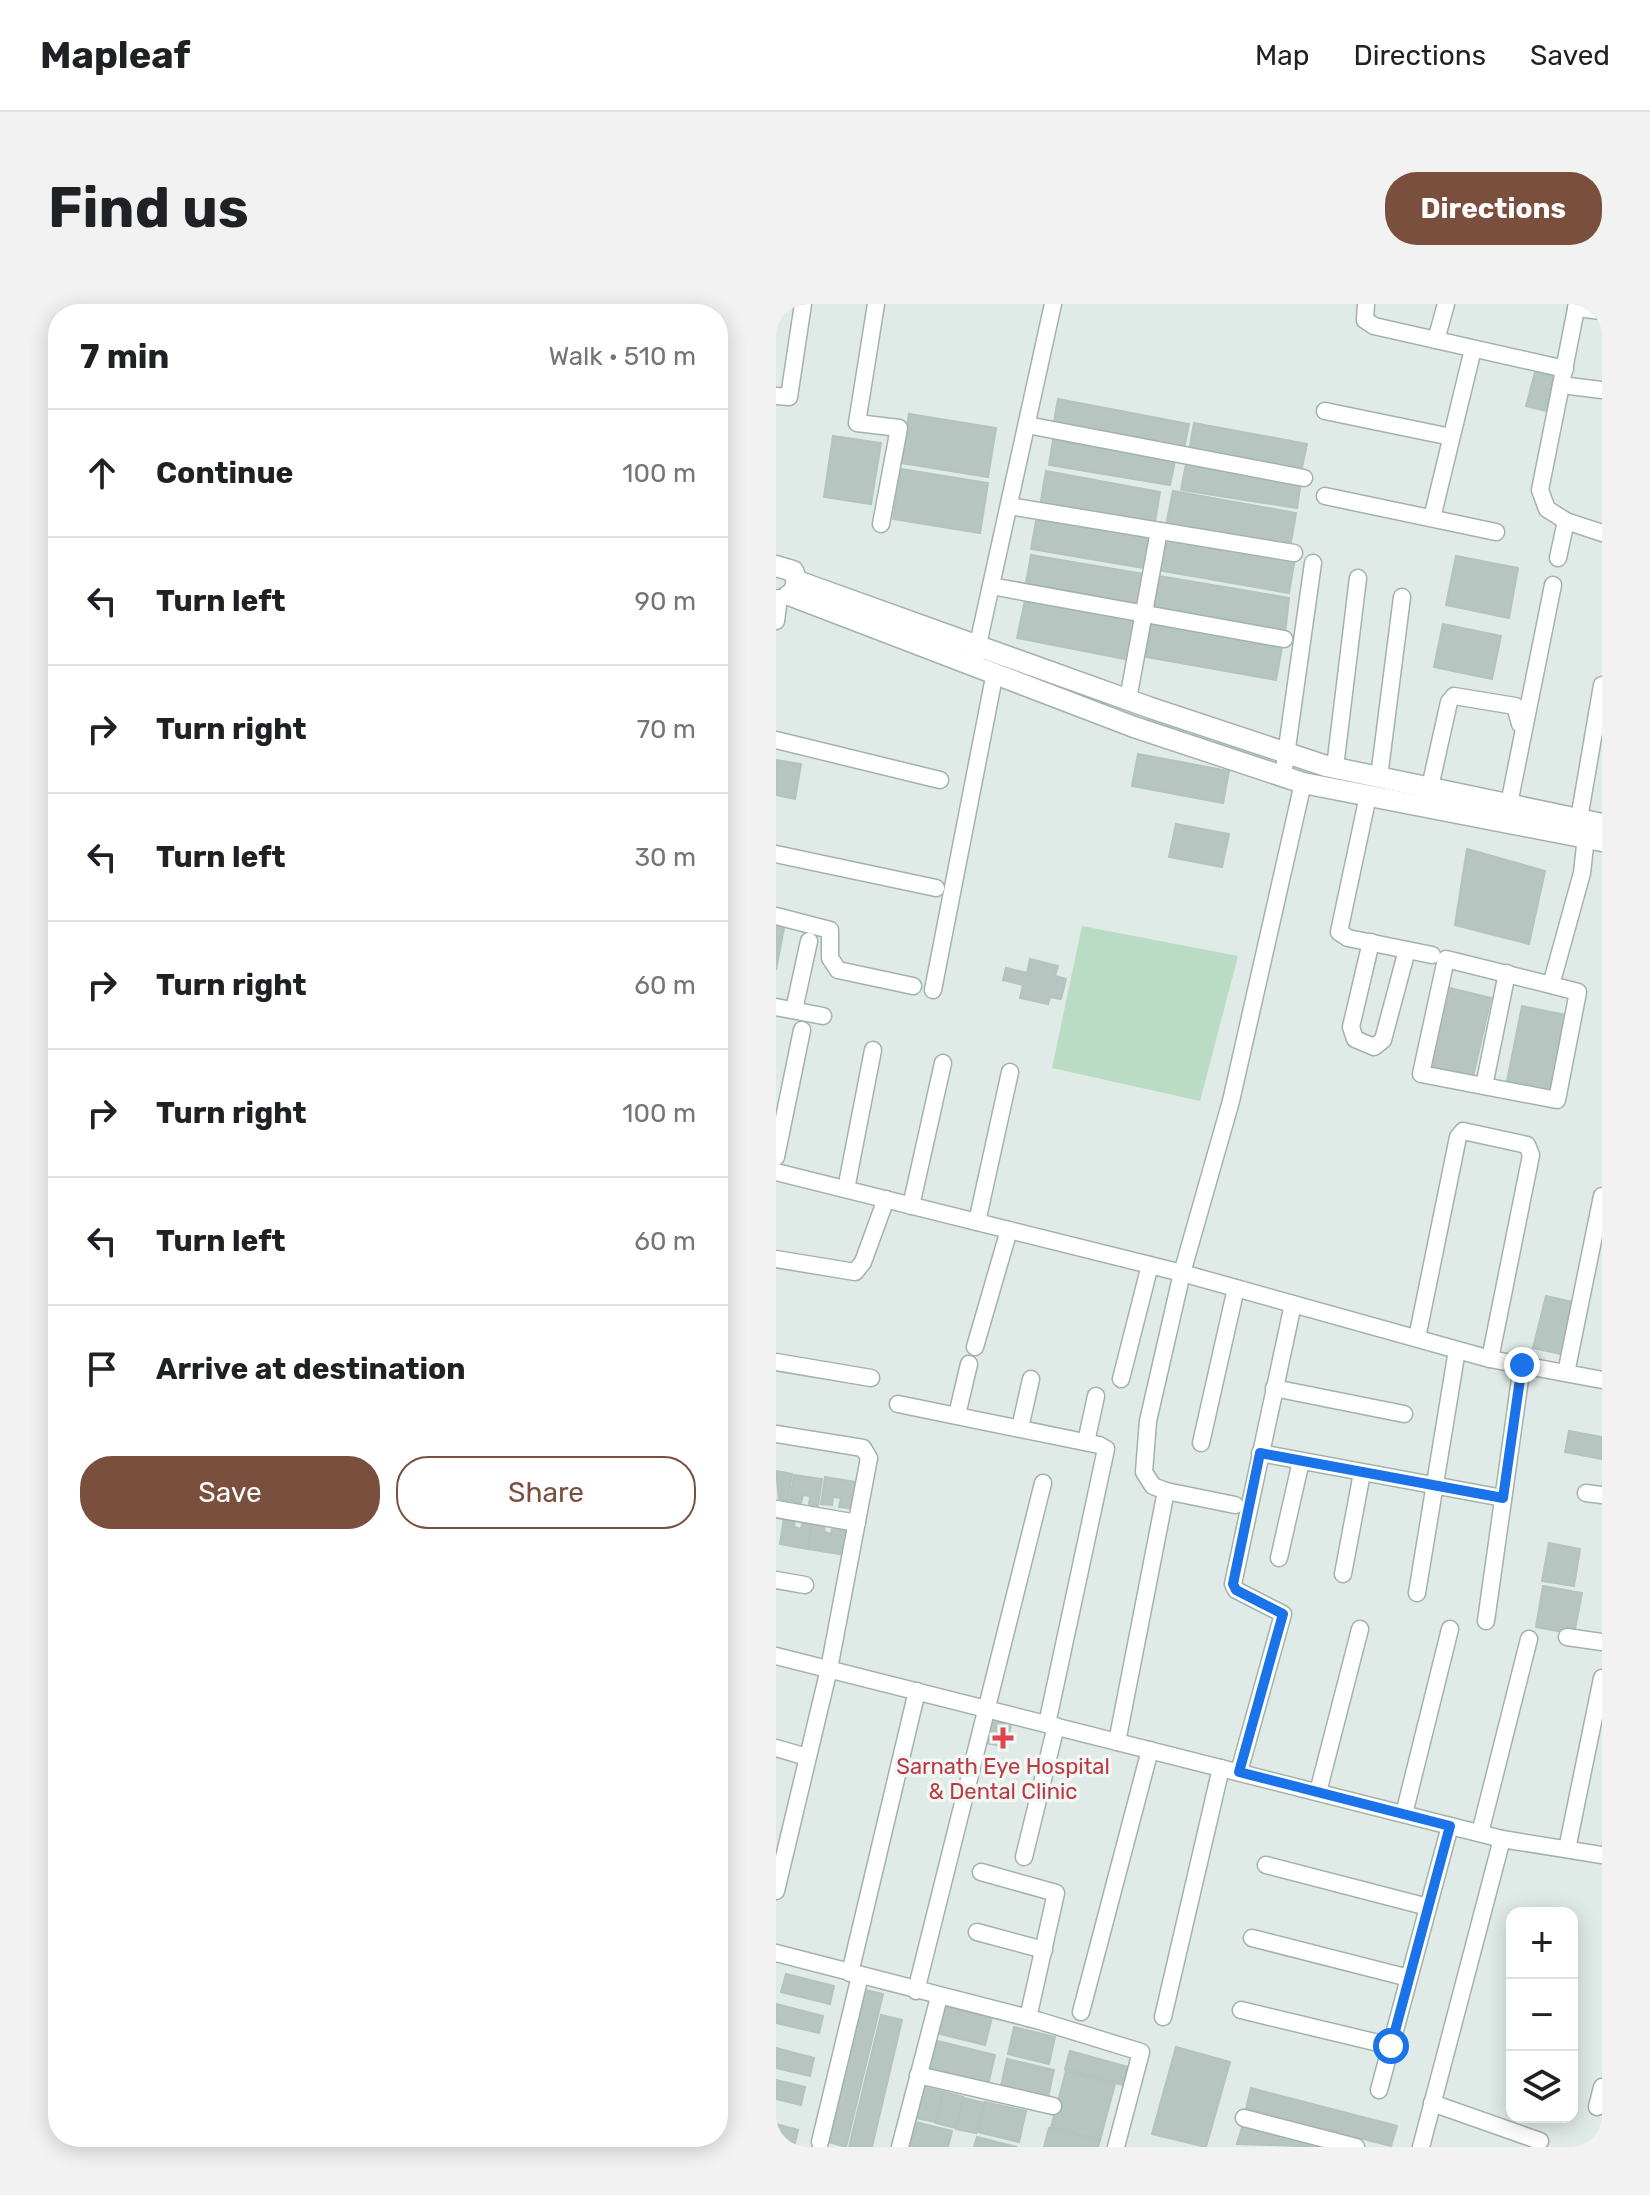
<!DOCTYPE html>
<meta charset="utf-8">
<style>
body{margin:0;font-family:Rubik,sans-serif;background:#f2f2f2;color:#202124}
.controls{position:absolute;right:24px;bottom:24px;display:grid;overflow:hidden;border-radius:16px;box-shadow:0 4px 20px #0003}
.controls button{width:72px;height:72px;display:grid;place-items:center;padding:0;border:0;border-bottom:2px solid #e0e0e0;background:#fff;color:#202124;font:40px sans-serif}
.stop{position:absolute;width:24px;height:24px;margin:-18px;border:6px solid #1a73e8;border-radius:50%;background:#fff}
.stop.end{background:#1a73e8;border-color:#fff;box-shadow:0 2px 8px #0008}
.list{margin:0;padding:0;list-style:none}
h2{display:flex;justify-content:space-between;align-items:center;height:104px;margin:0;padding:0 32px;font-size:34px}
h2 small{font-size:26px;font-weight:400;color:#757577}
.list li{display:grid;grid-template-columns:52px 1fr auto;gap:24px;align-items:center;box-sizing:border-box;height:128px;padding:0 32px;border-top:2px solid #e0e0e0}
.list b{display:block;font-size:30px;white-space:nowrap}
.list em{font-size:26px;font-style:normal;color:#757577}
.actions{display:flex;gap:16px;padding:24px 32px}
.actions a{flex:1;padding:18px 0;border:2px solid #7b4f3e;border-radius:32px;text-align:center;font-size:28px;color:#7b4f3e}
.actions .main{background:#7b4f3e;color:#fff}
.icon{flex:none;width:44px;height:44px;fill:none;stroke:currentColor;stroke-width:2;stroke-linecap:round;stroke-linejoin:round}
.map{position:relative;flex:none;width:826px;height:1843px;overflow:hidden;border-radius:32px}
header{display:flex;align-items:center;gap:48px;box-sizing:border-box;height:112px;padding:0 40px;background:#fff;border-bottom:2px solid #e0e0e0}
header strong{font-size:38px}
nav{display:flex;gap:44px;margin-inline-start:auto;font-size:28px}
.intro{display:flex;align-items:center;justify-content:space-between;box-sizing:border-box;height:192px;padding:0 48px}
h1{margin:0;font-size:56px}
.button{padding:20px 36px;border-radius:32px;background:#7b4f3e;color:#fff;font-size:28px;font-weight:700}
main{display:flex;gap:48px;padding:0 48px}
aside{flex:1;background:#fff;border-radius:32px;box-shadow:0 4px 20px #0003}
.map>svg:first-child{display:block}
.green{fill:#badbc4}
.building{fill:#b6c5bf;stroke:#b3c3bd;stroke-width:2}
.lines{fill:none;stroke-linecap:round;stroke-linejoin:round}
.minor-casing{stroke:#a3b2ad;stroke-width:19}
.tertiary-casing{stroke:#a3b2ad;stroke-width:23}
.minor{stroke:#fff;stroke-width:16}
.tertiary{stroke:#fff;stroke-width:20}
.route{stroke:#1a73e8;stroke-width:10}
.health-dot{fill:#e0444e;stroke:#f0f7f4;stroke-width:3}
.labels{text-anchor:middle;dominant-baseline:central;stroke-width:7;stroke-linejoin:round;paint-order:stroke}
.health-label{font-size:22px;fill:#be3a42;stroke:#f0f7f4}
</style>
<header>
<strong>Mapleaf</strong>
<nav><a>Map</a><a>Directions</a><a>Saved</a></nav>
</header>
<div class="intro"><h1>Find us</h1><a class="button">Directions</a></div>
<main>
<aside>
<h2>7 min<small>Walk · 510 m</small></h2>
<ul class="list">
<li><svg class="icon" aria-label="ahead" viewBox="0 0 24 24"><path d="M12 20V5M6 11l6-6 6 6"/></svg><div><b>Continue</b></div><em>100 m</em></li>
<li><svg class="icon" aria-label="left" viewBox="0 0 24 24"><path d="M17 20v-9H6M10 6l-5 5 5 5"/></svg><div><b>Turn left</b></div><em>90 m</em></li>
<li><svg class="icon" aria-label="right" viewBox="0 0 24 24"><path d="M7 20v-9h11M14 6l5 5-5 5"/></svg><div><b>Turn right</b></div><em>70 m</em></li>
<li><svg class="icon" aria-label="left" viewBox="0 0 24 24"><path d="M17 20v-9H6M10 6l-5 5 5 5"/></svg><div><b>Turn left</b></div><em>30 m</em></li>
<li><svg class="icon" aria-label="right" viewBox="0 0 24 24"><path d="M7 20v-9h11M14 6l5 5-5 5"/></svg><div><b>Turn right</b></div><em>60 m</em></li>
<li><svg class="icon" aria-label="right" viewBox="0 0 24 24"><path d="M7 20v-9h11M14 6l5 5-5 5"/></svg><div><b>Turn right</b></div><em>100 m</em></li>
<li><svg class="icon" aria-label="left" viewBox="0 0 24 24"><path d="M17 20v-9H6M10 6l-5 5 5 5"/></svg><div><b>Turn left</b></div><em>60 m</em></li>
<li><svg class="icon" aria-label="arrive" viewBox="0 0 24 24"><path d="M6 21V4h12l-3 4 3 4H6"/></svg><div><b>Arrive at destination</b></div></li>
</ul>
<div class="actions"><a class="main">Save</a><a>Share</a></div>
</aside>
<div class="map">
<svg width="826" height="1843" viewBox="0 0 826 1843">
<rect width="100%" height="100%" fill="#e0eae6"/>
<polygon class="green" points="306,622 462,652 424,797 276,764"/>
<g class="building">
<polygon points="761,61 784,67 774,108 750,102"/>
<polygon points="282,95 413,120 407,149 277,124"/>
<polygon points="133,110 220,124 212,173 125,159"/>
<polygon points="418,119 531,140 525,168 413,147"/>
<polygon points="57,132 105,139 95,200 48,193"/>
<polygon points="277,136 399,157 394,181 273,161"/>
<polygon points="410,160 525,178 521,204 405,186"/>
<polygon points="125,165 212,179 204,229 117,215"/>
<polygon points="270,167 384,188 378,223 264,202"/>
<polygon points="397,187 520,209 514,244 390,221"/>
<polygon points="261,212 373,230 368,264 255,245"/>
<polygon points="386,231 519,254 513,289 381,266"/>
<polygon points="255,251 368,270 362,304 249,285"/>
<polygon points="680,252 742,264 733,314 670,301"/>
<polygon points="383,272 513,294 509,330 377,307"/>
<polygon points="249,296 361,315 354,356 241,334"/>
<polygon points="377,315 507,338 500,376 370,353"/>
<polygon points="667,320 725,332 716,375 658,363"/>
<polygon points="362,450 453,467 447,499 356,482"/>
<polygon points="0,456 25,460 19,495 0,491"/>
<polygon points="400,520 453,530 446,563 393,553"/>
<polygon points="691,545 769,567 753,640 679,621"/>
<polygon points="0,622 8,624 0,666"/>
<polygon points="254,655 282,662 279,672 290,675 285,695 274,693 272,700 244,694 247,681 227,676 230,664 251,669"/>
<polygon points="670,683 715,694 697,773 652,762"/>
<polygon points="746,702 795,712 780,787 731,777"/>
<polygon points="770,992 801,999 789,1051 757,1044"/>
<polygon points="793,1127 826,1133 826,1155 789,1148"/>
<polygon points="0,1167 16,1170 12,1197 3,1195"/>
<polygon points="18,1171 46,1175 42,1202 33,1201 34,1192 27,1191 25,1199 14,1197"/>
<polygon points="49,1173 86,1179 81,1205 63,1203 65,1194 57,1193 56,1201 45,1200"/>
<polygon points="8,1214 19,1215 18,1223 25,1225 27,1216 36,1218 32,1245 4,1240"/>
<polygon points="36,1218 49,1220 48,1228 55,1230 57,1221 75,1224 70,1251 32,1245"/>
<polygon points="773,1239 804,1245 798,1282 766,1277"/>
<polygon points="767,1282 806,1289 798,1330 760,1323"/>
<polygon points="215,1416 235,1421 230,1443 210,1439"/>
<polygon points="10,1670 58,1682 54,1700 5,1688"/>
<polygon points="85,1685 107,1690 70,1843 49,1837"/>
<polygon points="0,1700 47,1712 43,1729 0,1719"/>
<polygon points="166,1702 216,1713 209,1741 160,1729"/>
<polygon points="105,1711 126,1716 96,1843 73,1843"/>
<polygon points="238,1723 279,1733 273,1760 232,1750"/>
<polygon points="161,1737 219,1751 212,1781 154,1767"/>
<polygon points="400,1743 454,1758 430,1843 376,1830"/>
<polygon points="0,1744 38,1754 34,1772 0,1764"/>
<polygon points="294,1747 352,1763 347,1781 289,1765"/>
<polygon points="231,1755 278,1766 272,1793 225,1782"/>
<polygon points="290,1767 339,1780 324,1836 275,1823"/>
<polygon points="0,1776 29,1783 25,1801 0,1795"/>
<polygon points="147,1783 167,1788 160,1818 140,1814"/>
<polygon points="475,1784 621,1822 615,1842 470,1805"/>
<polygon points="168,1788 187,1793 180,1824 160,1819"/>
<polygon points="188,1794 208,1799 200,1829 180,1825"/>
<polygon points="209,1798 250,1807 243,1838 202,1828"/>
<polygon points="135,1817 176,1827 172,1843 129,1843"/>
<polygon points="0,1820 22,1826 18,1843 0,1840"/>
<polygon points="467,1820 555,1843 461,1840"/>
<polygon points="273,1824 324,1836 322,1843 268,1843"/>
<polygon points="201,1833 241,1843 198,1843"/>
</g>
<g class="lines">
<g class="minor-casing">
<g id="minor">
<polyline points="100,0 81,119 123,124 105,220"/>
<polyline points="590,0 589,16 598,22 789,65"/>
<polyline points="801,0 785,81 826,86"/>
<polyline points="800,4 826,7"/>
<polyline points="660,36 670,0"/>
<polyline points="0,92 13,93 27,0"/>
<polyline points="549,107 675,133"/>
<polyline points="251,121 528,174"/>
<polyline points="549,192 720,228"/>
<polyline points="233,202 518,249"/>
<polyline points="656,214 697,45"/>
<polyline points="790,217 826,229"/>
<polyline points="782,254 790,217 771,205 764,186 785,81"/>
<polyline points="215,282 508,335"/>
<polyline points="0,317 3,294"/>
<polyline points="199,354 277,0"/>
<polyline points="352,395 383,227"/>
<polyline points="0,436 164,476"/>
<polyline points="559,463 582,274"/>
<polyline points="507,472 537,259"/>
<polyline points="603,473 626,293"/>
<polyline points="654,483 673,398 678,392 739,402 744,420"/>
<polyline points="592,492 563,628 572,634 656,651"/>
<polyline points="733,500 777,281"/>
<polyline points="803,515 826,381"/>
<polyline points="0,550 160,584"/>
<polyline points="0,612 54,626 54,654 62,666 137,682"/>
<polyline points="595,638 575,723 579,735 598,743 607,736 631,646"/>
<polyline points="775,681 802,688 781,796 645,770 670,655 775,681 806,569 810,533"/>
<polyline points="157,686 219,368"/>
<polyline points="0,703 47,712"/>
<polyline points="18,706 33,637"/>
<polyline points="708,782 731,669"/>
<polyline points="0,853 26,726"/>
<polyline points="0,868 406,969 714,1055 826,1076"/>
<polyline points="70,885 97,746"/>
<polyline points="135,902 167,759"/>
<polyline points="201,918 234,768"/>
<polyline points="0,955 79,968 87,958 110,895"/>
<polyline points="641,1034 682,833 687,827 751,841 755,851 714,1055"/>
<polyline points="199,1043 233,926"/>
<polyline points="0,1058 95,1074"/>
<polyline points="790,1069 826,892"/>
<polyline points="345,1075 374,961"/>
<polyline points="498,1084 628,1110"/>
<polyline points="122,1100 323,1141 330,1145 271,1420"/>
<polyline points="181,1111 193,1060"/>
<polyline points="244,1124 255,1075"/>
<polyline points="0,1130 87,1144 93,1154 53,1365 0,1587"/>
<polyline points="310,1138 320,1092"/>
<polyline points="425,1139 460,984"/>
<polyline points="484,1149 727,1194"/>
<polyline points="390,1187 377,1182 368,1168 372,1117 406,969 455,797 527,479"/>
<polyline points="810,1189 826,1191"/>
<polyline points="0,1205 81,1219"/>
<polyline points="503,1254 525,1157"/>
<polyline points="567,1270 586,1169"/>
<polyline points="0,1276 29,1281"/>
<polyline points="641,1289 681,1046"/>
<polyline points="710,1317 746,1061"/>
<polyline points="791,1333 826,1338"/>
<polyline points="0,1352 726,1535 826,1551"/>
<polyline points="341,1438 390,1187 459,1201"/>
<polyline points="0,1444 31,1453"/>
<polyline points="463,1468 507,1310 460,1286 457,1280 517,1000"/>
<polyline points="542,1488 584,1325"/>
<polyline points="628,1510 674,1325"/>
<polyline points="704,1529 753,1335"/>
<polyline points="791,1545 826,1374"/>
<polyline points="248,1553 280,1422"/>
<polyline points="490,1561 652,1603"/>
<polyline points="205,1568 280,1589 252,1714"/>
<polyline points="201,1628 268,1646"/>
<polyline points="476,1634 633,1674"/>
<polyline points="0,1649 264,1717 365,1748 340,1843"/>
<polyline points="74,1669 141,1387"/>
<polyline points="140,1687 267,1179"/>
<polyline points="465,1706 615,1742"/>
<polyline points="305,1708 374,1446"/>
<polyline points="387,1713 445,1464"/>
<polyline points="142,1771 277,1802"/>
<polyline points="603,1786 674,1522"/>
<polyline points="656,1799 764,1837"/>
<polyline points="821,1803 826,1783"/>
<polyline points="468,1814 580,1843"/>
<polyline points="44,1838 84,1672"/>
<polyline points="124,1843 163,1693"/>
<polyline points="645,1843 726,1535"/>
</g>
</g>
<g class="tertiary-casing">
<g id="tertiary">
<polyline points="0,262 17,267 21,277 18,287"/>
<polyline points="21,277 375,404 550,462 826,520"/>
<polyline points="13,291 358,423 527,479 826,537"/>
</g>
</g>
<use href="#minor" class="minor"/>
<use href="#tertiary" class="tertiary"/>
</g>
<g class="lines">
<polyline class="route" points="615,1742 674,1522 463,1468 507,1310 460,1286 457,1280 484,1149 727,1194 746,1061"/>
</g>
<path class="health-dot" d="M223 1422h8v8h8v8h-8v8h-8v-8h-8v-8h8z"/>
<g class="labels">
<g class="health-label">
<text x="227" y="1462">Sarnath Eye Hospital<tspan x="227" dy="25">&amp; Dental Clinic</tspan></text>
</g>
</g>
</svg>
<div class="controls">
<button>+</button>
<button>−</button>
<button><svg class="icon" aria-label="layers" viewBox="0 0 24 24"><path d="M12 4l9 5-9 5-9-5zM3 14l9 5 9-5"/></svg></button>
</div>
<div class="stop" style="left:615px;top:1742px"></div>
<div class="stop end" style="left:746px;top:1061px"></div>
</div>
</main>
